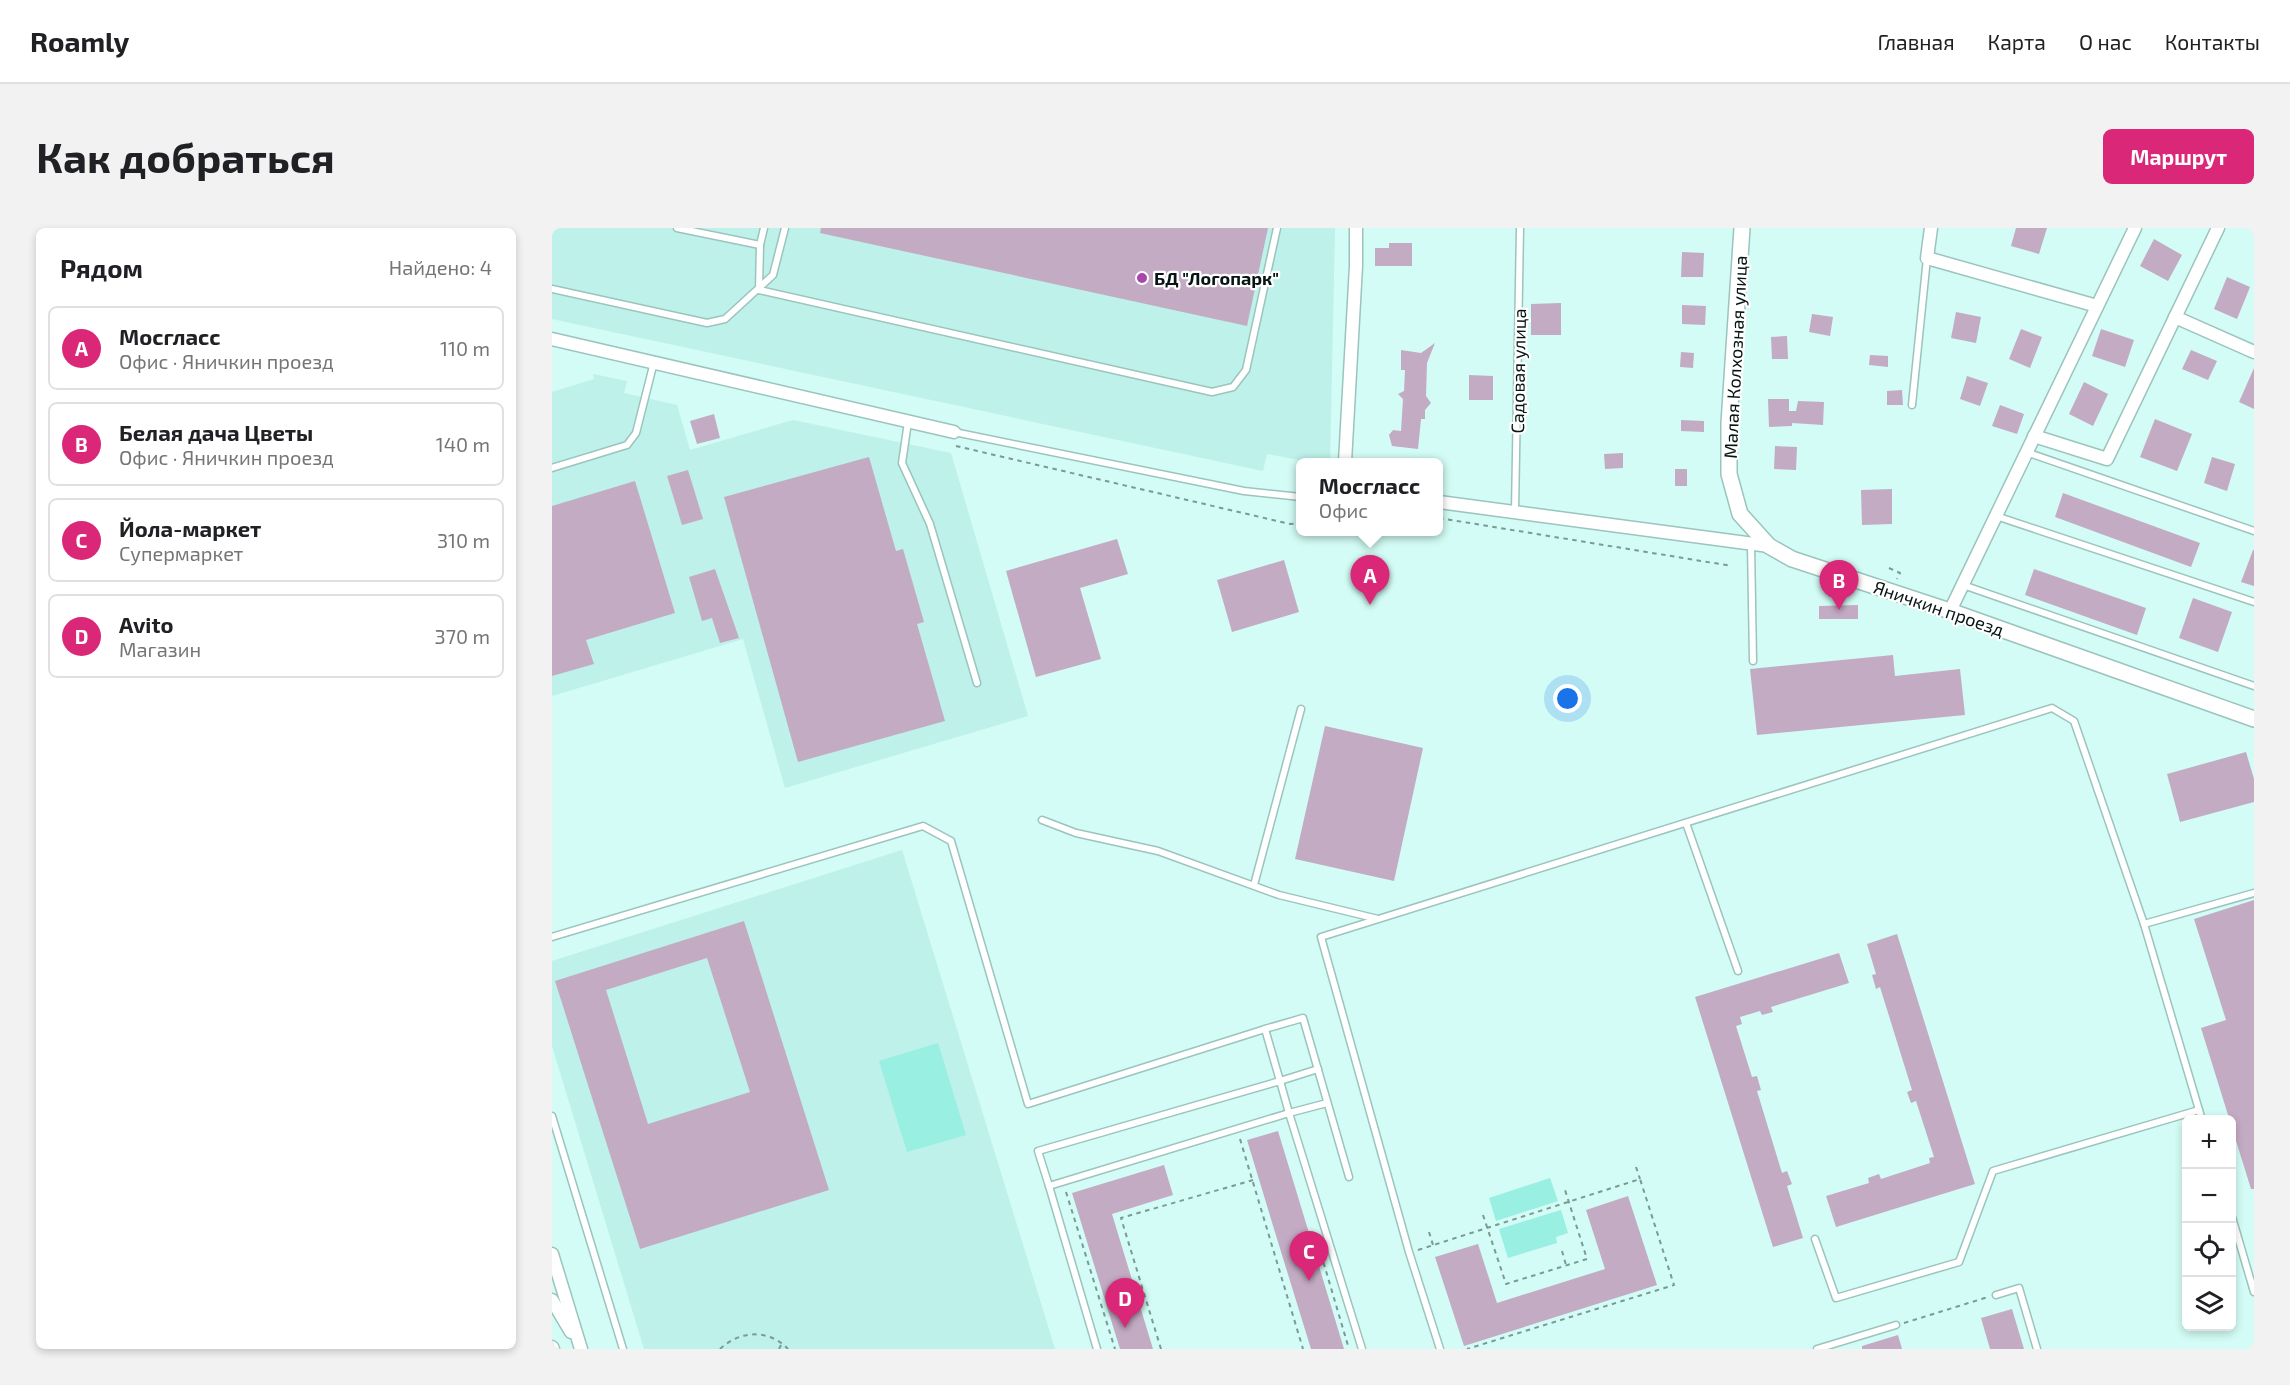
<!DOCTYPE html>
<html lang="ru">
<meta charset="utf-8">
<style>
body{margin:0;font-family:"Exo 2",sans-serif;background:#f2f2f2;color:#202124}
.controls{position:absolute;right:18px;bottom:18px;display:grid;overflow:hidden;border-radius:9px;box-shadow:0 3px 9px #0003}
.controls button{width:54px;height:54px;display:grid;place-items:center;padding:0;border:0;border-bottom:2px solid #e0e0e0;background:#fff;color:#202124;font:30px sans-serif}
.you{position:absolute;left:1016px;top:471px;width:21px;height:21px;margin:-15px;border:4px solid #fff;border-radius:50%;background:#1a73e8;box-shadow:0 0 0 9px #1a73e833}
.badge{display:grid;place-items:center;width:39px;height:39px;border-radius:50%;background:#db2777;color:#fff;font-size:20px;font-weight:700}
.pin{position:absolute;translate:-50% -50px;filter:drop-shadow(0 2px 3px #0008)}
.pin::after{content:'';position:absolute;top:32px;width:21px;height:18px;background:inherit;clip-path:polygon(0 0,100% 0,50% 100%)}
.popup{position:absolute;left:744px;top:230px;width:147px;height:78px;box-sizing:border-box;display:grid;place-content:center;border-radius:9px;background:#fff;filter:drop-shadow(0 2px 4px #0005);font-size:20px;white-space:nowrap;color:#757577}
.popup b{font-size:22px;color:#202124}
.popup::after{content:'';position:absolute;left:50%;top:100%;margin-left:-12px;border:12px solid transparent;border-top-color:#fff}
.list{margin:0;padding:0;list-style:none}
h2{display:flex;justify-content:space-between;align-items:center;height:78px;margin:0;padding:0 24px;font-size:26px}
h2 small{font-size:20px;font-weight:400;color:#757577}
.list li{display:grid;grid-template-columns:39px 1fr auto;gap:18px;align-items:center;box-sizing:border-box;height:84px;margin:0 12px 12px;padding:0 12px;border:2px solid #e0e0e0;border-radius:9px}
.list b{display:block;font-size:22px;white-space:nowrap}
.list p{margin:0;font-size:20px;white-space:nowrap;color:#757577}
.list em{font-size:20px;font-style:normal;color:#757577}
.icon{flex:none;width:33px;height:33px;fill:none;stroke:currentColor;stroke-width:2;stroke-linecap:round;stroke-linejoin:round}
.map{position:relative;flex:none;width:1702px;height:1121px;overflow:hidden;border-radius:9px}
header{display:flex;align-items:center;gap:36px;box-sizing:border-box;height:84px;padding:0 30px;background:#fff;border-bottom:2px solid #e0e0e0}
header strong{font-size:28px}
nav{display:flex;gap:33px;margin-inline-start:auto;font-size:21px}
.intro{display:flex;align-items:center;justify-content:space-between;box-sizing:border-box;height:144px;padding:0 36px}
h1{margin:0;font-size:42px}
.button{padding:15px 27px;border-radius:9px;background:#db2777;color:#fff;font-size:21px;font-weight:700}
main{display:flex;gap:36px;padding:0 36px}
aside{flex:1;background:#fff;border-radius:9px;box-shadow:0 3px 9px #0003}
.map>svg:first-child{display:block}
.built{fill:#bdf1e9}
.green{fill:#98efe2}
.building{fill:#c4abc4;fill-rule:evenodd}
.lines{fill:none;stroke-linecap:round;stroke-linejoin:round}
.service-casing{stroke:#9bc4bd;stroke-width:9}
.minor-casing{stroke:#9bc4bd;stroke-width:15}
.tertiary-casing{stroke:#9bc4bd;stroke-width:18}
.path{stroke:#7b9a95;stroke-width:2;stroke-dasharray:4.5 4.5;stroke-linecap:butt}
.service{stroke:#fff;stroke-width:6}
.minor{stroke:#fff;stroke-width:12}
.tertiary{stroke:#fff;stroke-width:15}
.poi-dot{fill:#a945ab;stroke:#fff;stroke-width:2}
.labels{text-anchor:middle;dominant-baseline:central;stroke-width:4.5;stroke-linejoin:round;paint-order:stroke}
.poi-label{font-size:18px;font-weight:bold;fill:#061513;stroke:#fff;text-anchor:start}
.street-label{font-size:18px;fill:#061513;stroke:#fff}
</style>
<header>
<strong>Roamly</strong>
<nav><a>Главная</a><a>Карта</a><a>О нас</a><a>Контакты</a></nav>
</header>
<div class="intro"><h1>Как добраться</h1><a class="button">Маршрут</a></div>
<main>
<aside>
<h2>Рядом<small>Найдено: 4</small></h2>
<ul class="list">
<li><span class="badge">A</span><div><b>Мосгласс</b><p>Офис · Яничкин проезд</p></div><em>110 m</em></li>
<li><span class="badge">B</span><div><b>Белая дача Цветы</b><p>Офис · Яничкин проезд</p></div><em>140 m</em></li>
<li><span class="badge">C</span><div><b>Йола-маркет</b><p>Супермаркет</p></div><em>310 m</em></li>
<li><span class="badge">D</span><div><b>Avito</b><p>Магазин</p></div><em>370 m</em></li>
</ul>
</aside>
<div class="map">
<svg width="1702" height="1121" viewBox="0 0 1702 1121">
<rect width="100%" height="100%" fill="#d2fcf5"/>
<g class="built">
<polygon points="0,0 783,0 778,234 758,234 715,226 711,243 0,91"/>
<polygon points="41,146 75,153 72,165 125,177 138,222 241,192 399,225 476,488 233,560 191,411 0,468 0,164 42,151"/>
<polygon points="350,622 503,1121 92,1121 0,818 0,733"/>
</g>
<g class="green">
<polygon points="386,815 414,907 355,924 327,833"/>
<polygon points="998,950 1006,973 944,993 937,970"/>
<polygon points="1009,982 1016,1005 1004,1009 1005,1015 956,1030 947,1001"/>
</g>
<g class="building">
<polygon points="269,0 716,0 695,98 268,5"/>
<polygon points="1464,0 1495,0 1487,26 1459,18"/>
<polygon points="1602,11 1630,27 1616,53 1588,38"/>
<polygon points="837,15 860,15 860,38 823,38 823,20 837,20"/>
<polygon points="1130,24 1152,25 1151,49 1129,49"/>
<polygon points="1675,49 1698,59 1685,91 1662,81"/>
<polygon points="1009,75 1009,107 979,107 979,76"/>
<polygon points="1130,77 1154,78 1153,97 1130,96"/>
<polygon points="1404,84 1429,89 1424,115 1399,110"/>
<polygon points="1260,86 1281,89 1278,108 1257,104"/>
<polygon points="1469,101 1490,109 1478,140 1457,131"/>
<polygon points="1549,101 1582,112 1573,139 1540,128"/>
<polygon points="1235,108 1236,131 1220,131 1219,109"/>
<polygon points="883,115 875,135 874,168 879,175 873,182 873,191 869,191 866,221 840,218 837,207 841,202 849,203 851,171 846,166 852,163 853,142 849,142 849,122 869,125"/>
<polygon points="1639,122 1665,133 1656,152 1630,141"/>
<polygon points="1129,124 1142,125 1141,140 1128,139"/>
<polygon points="1318,127 1336,128 1336,139 1317,137"/>
<polygon points="1702,140 1702,181 1687,174"/>
<polygon points="917,147 941,148 941,172 917,172"/>
<polygon points="1415,148 1436,155 1428,178 1408,171"/>
<polygon points="1532,154 1556,166 1541,198 1517,186"/>
<polygon points="1350,162 1351,177 1335,177 1335,163"/>
<polygon points="1216,171 1237,171 1237,183 1244,183 1246,173 1272,174 1271,197 1240,195 1240,198 1217,199"/>
<polygon points="1448,177 1472,186 1465,206 1440,198"/>
<polygon points="162,186 168,210 145,216 138,193"/>
<polygon points="1603,191 1640,206 1625,243 1588,229"/>
<polygon points="1129,192 1152,193 1152,204 1129,203"/>
<polygon points="1223,218 1245,219 1244,242 1222,241"/>
<polygon points="1071,225 1071,240 1053,241 1052,226"/>
<polygon points="317,229 344,323 351,321 372,394 365,396 393,493 246,534 172,269"/>
<polygon points="1660,229 1683,236 1675,263 1652,255"/>
<rect x="1123" y="241" width="12" height="17"/>
<polygon points="136,242 151,291 130,297 115,248"/>
<polygon points="83,253 123,385 34,412 42,436 0,448 0,278"/>
<polygon points="1340,261 1340,296 1310,297 1309,262"/>
<polygon points="1511,265 1648,315 1639,339 1503,289"/>
<polygon points="565,311 576,346 528,360 549,431 484,449 454,343"/>
<polygon points="1701,322 1702,322 1702,358 1689,354"/>
<polygon points="732,332 747,384 680,404 665,352"/>
<polygon points="163,341 187,410 168,415 160,390 150,393 137,349"/>
<polygon points="1482,341 1594,380 1585,407 1473,367"/>
<polygon points="1641,370 1680,384 1666,424 1627,410"/>
<polygon points="1306,377 1306,391 1267,391 1267,378"/>
<polygon points="1341,427 1343,448 1408,441 1413,487 1205,507 1198,441"/>
<polygon points="773,498 871,520 842,653 743,631"/>
<polygon points="1694,524 1702,551 1702,574 1628,594 1615,546"/>
<polygon points="1702,672 1702,961 1699,961 1649,800 1674,792 1642,691"/>
<path d="M192 693 277 962 88 1021 3 753ZM155 730 198 864 96 896 54 762Z"/>
<polygon points="1345,706 1423,956 1284,999 1274,968 1317,955 1316,950 1327,946 1329,951 1378,935 1377,930 1382,929 1364,873 1359,875 1355,864 1360,862 1328,759 1324,761 1320,747 1324,746 1315,716"/>
<polygon points="1287,725 1297,755 1219,779 1221,784 1210,787 1208,783 1188,789 1190,796 1184,798 1200,849 1205,848 1209,862 1205,863 1230,945 1235,943 1240,956 1235,958 1251,1010 1221,1019 1143,769"/>
<polygon points="726,903 757,1005 792,1121 759,1121 726,1014 695,912"/>
<polygon points="612,937 621,967 560,986 601,1121 568,1121 520,965"/>
<polygon points="1076,968 1105,1057 912,1118 883,1029 926,1016 945,1075 1053,1041 1034,982"/>
<polygon points="1460,1081 1472,1121 1438,1121 1429,1090"/>
<polygon points="1346,1107 1350,1121 1310,1121 1310,1118"/>
</g>
<g class="lines">
<g class="service-casing">
<g id="service">
<polyline points="125,0 208,17 207,62"/>
<polyline points="208,17 212,0"/>
<polyline points="0,61 155,95 173,91 221,47 233,0"/>
<polyline points="207,62 660,164 681,159 694,142 725,0"/>
<polyline points="1360,177 1375,30"/>
<polyline points="356,194 350,235 378,296 425,455"/>
<polyline points="402,204 692,263 749,269"/>
<polyline points="1474,224 1702,303"/>
<polyline points="0,240 75,217 84,205 102,134"/>
<polyline points="963,284 968,0"/>
<polyline points="1444,288 1702,374"/>
<polyline points="1199,316 1201,433"/>
<polyline points="1411,357 1702,458"/>
<polyline points="490,592 524,605 606,623 727,667 826,691"/>
<polyline points="1134,595 1186,743"/>
<polyline points="702,657 749,481"/>
<polyline points="1592,696 1650,892"/>
<polyline points="0,709 371,598 399,613 476,876 713,801 728,853 766,841"/>
<polyline points="713,801 751,790 797,949"/>
<polyline points="0,888 71,1121"/>
<polyline points="497,958 486,923 728,853 737,885 775,875"/>
<polyline points="1680,989 1702,1064"/>
<polyline points="1263,1011 1284,1070 1407,1034 1441,943 1647,882"/>
<polyline points="1444,1067 1467,1060 1485,1121"/>
<polyline points="545,1121 497,958 737,885 810,1121"/>
<polyline points="888,1121 857,1024 769,709 1500,480 1522,493 1592,696 1702,665"/>
<polyline points="1265,1121 1344,1097"/>
</g>
</g>
<g class="minor-casing">
<g id="minor">
<polyline points="1379,0 1375,30 1545,78"/>
<polyline points="1623,89 1702,124"/>
<polyline points="0,111 402,204"/>
<polyline points="1482,208 1555,231 1666,0"/>
<polyline points="793,234 804,38 804,0"/>
<polyline points="887,274 1217,318"/>
<polyline points="1398,383 1583,0"/>
<polyline points="0,1026 29,1121"/>
<polyline points="0,1072 19,1104"/>
<polyline points="0,1119 1,1121"/>
</g>
</g>
<g class="tertiary-casing">
<polyline id="tertiary" points="1190,0 1177,195 1177,246 1188,286 1217,318 1240,331 1398,383 1702,491"/>
</g>
<g class="path">
<polyline points="404,218 738,296 749,295"/>
<polyline points="887,290 1180,338"/>
<polyline points="1337,340 1348,345 1345,351"/>
<polyline points="688,911 751,1121"/>
<polyline points="1084,939 1088,951"/>
<polyline points="514,964 563,1121"/>
<polyline points="931,987 954,1056 1035,1031 1013,962"/>
<polyline points="877,1004 881,1017"/>
<polyline points="866,1022 1088,951 1122,1057 915,1121"/>
<polyline points="1010,1023 1014,1037"/>
<polyline points="769,1026 797,1121"/>
<polyline points="1352,1095 1436,1069"/>
<path d="M168 1121C188 1102 217 1101 236 1121"/>
<polyline points="227,1121 230,1115"/>
<polyline points="609,1121 569,990 701,952"/>
</g>
<use href="#service" class="service"/>
<use href="#minor" class="minor"/>
<use href="#tertiary" class="tertiary"/>
</g>
<circle class="poi-dot" cx="590" cy="50" r="6"/>
<g class="labels">
<g class="poi-label">
<text x="602" y="50">БД "Логопарк"</text>
</g>
<g class="street-label">
<text transform="translate(1183 129) rotate(-87)">Малая Колхозная улица</text>
<text transform="translate(966 143) rotate(-89)">Садовая улица</text>
<text transform="translate(1387 380) rotate(19)">Яничкин проезд</text>
</g>
</g>
</svg>
<div class="controls">
<button>+</button>
<button>−</button>
<button><svg class="icon" aria-label="locate" viewBox="0 0 24 24"><circle cx="12" cy="12" r="6"/><path d="M12 2v4M12 18v4M2 12h4M18 12h4"/></svg></button>
<button><svg class="icon" aria-label="layers" viewBox="0 0 24 24"><path d="M12 4l9 5-9 5-9-5zM3 14l9 5 9-5"/></svg></button>
</div>
<div class="you"></div>
<div class="pin badge" style="left:818px;top:377px">A</div>
<div class="popup"><b>Мосгласс</b>Офис</div>
<div class="pin badge" style="left:1287px;top:382px">B</div>
<div class="pin badge" style="left:757px;top:1053px">C</div>
<div class="pin badge" style="left:573px;top:1100px">D</div>
</div>
</main>
